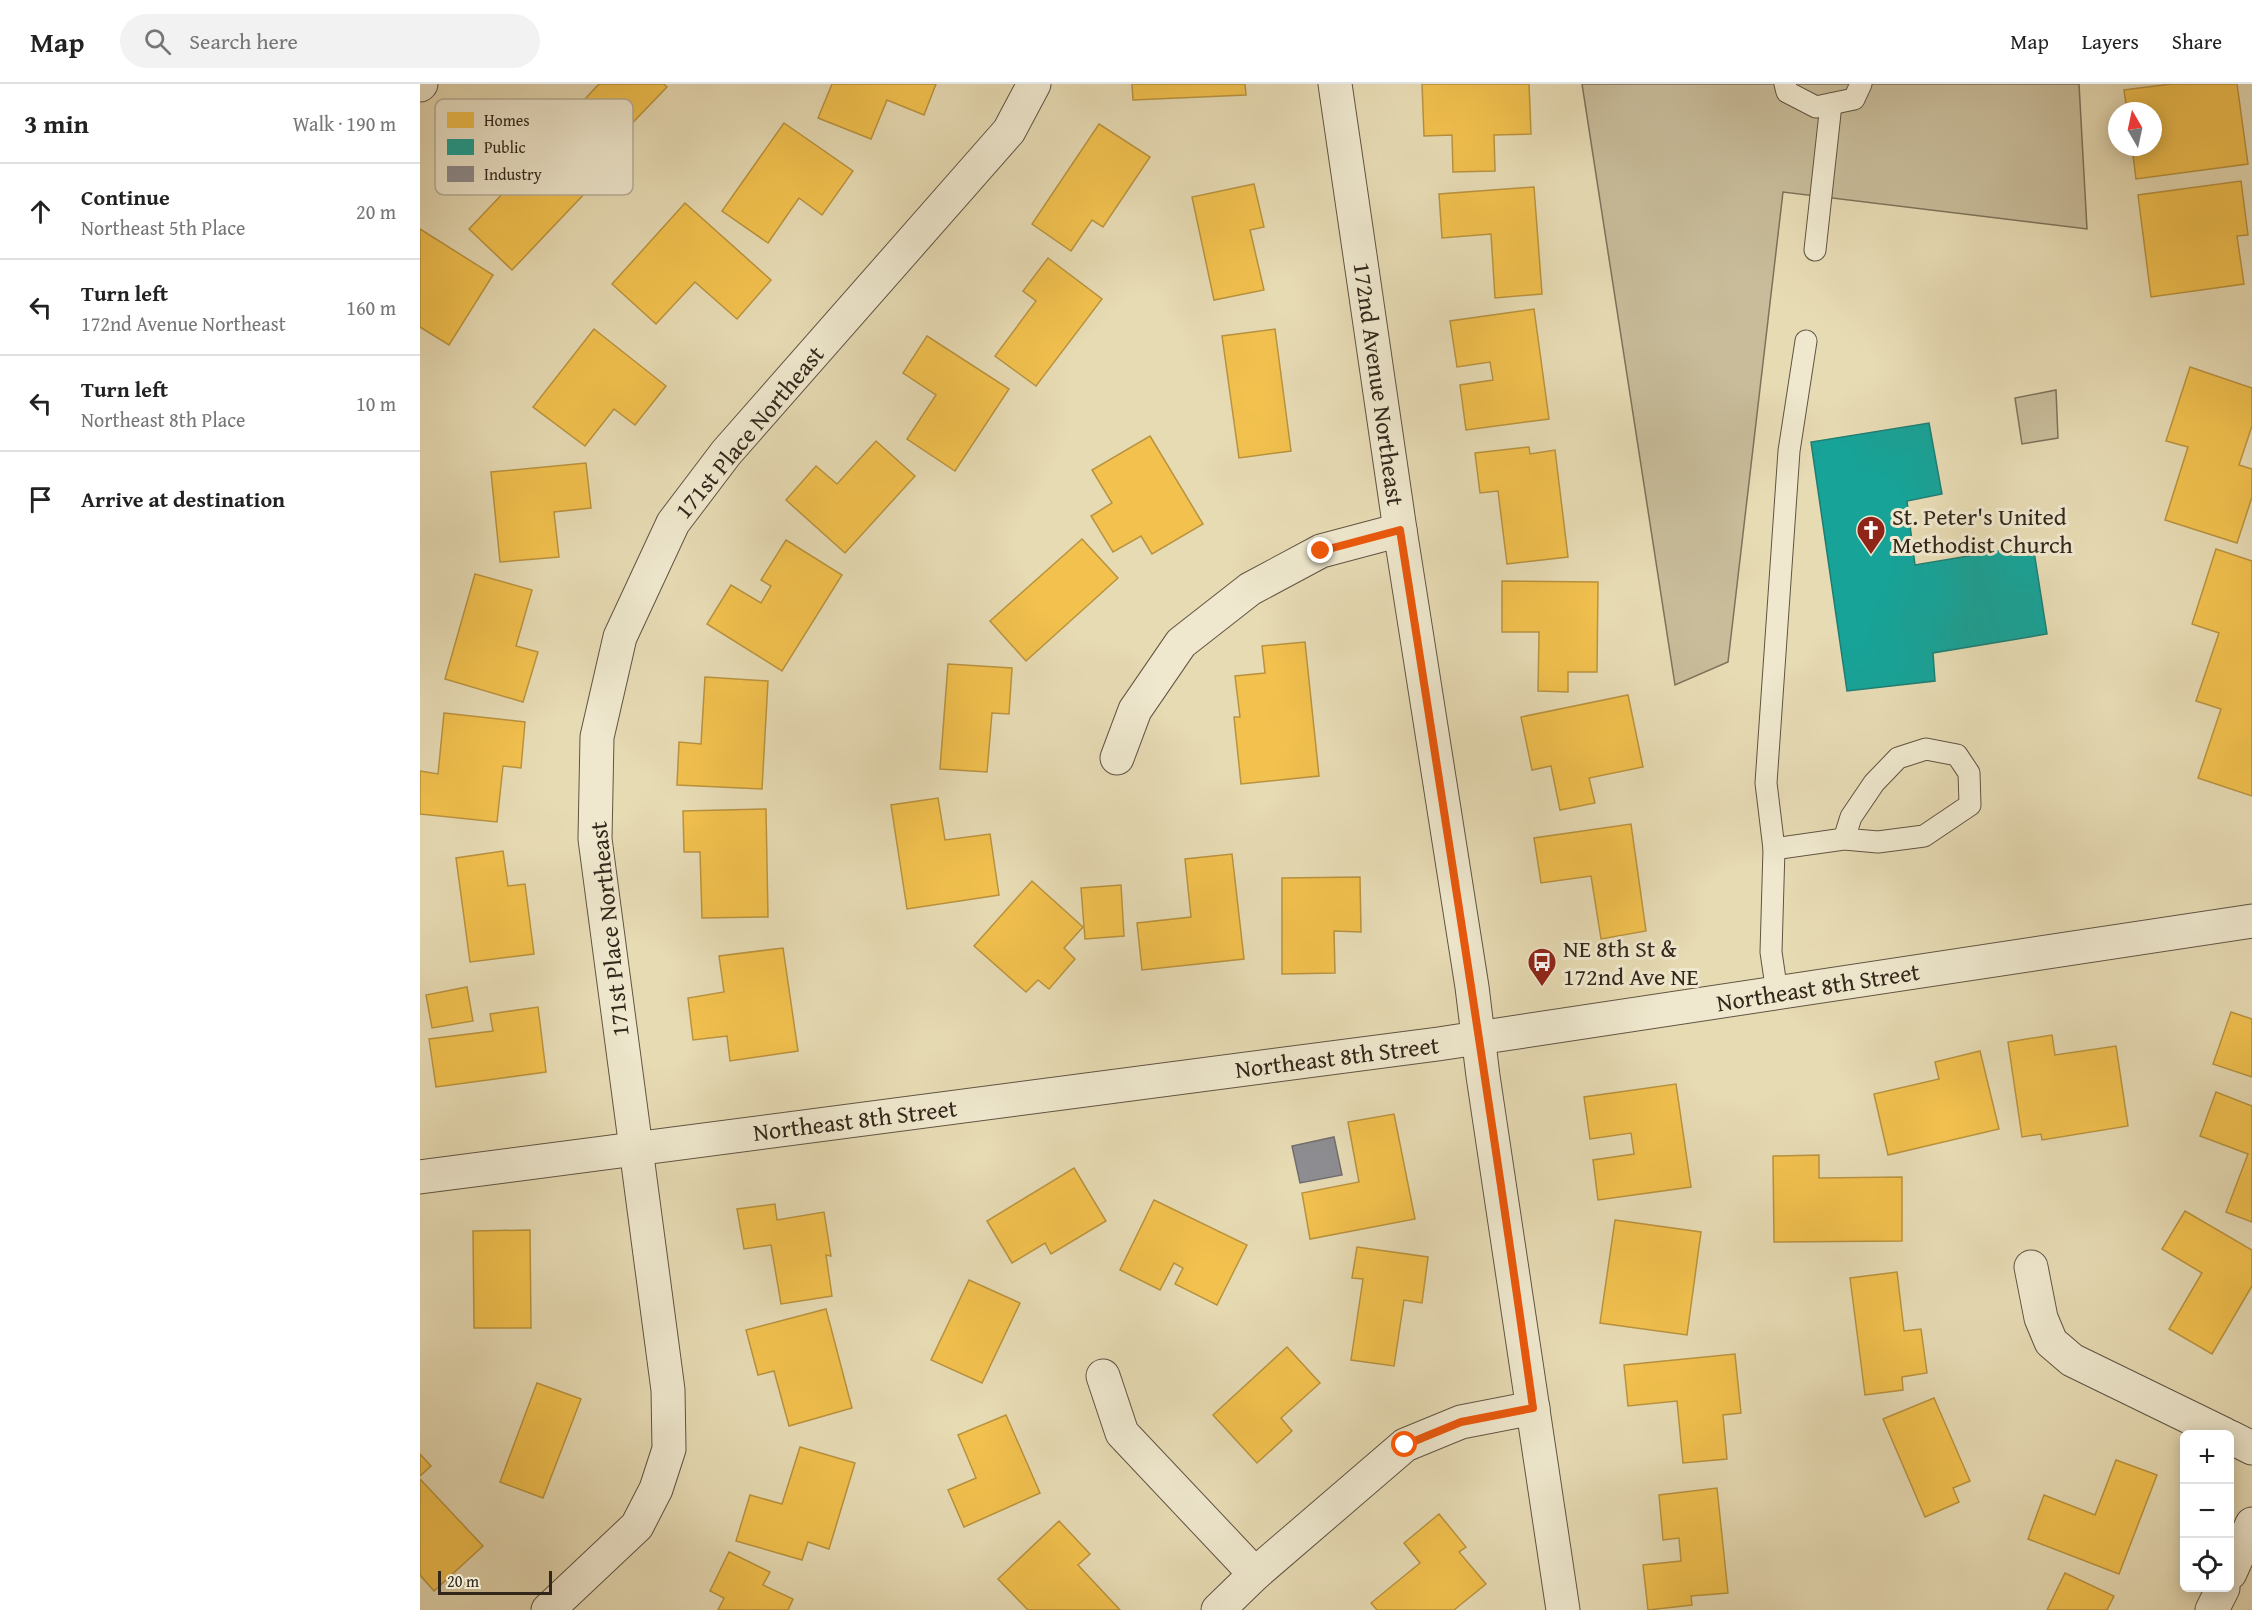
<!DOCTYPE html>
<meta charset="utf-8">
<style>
body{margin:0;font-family:"Gentium Book Plus",serif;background:#f2f2f2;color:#222}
.controls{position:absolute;right:18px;bottom:18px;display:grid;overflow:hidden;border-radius:9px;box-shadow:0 3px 15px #0003}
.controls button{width:54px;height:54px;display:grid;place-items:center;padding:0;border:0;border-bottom:2px solid #e0e0e0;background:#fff;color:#222;font:30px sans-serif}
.compass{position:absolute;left:1688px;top:18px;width:54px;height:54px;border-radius:50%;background:#fff;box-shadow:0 3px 15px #0003;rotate:351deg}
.scale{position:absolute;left:18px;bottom:15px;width:114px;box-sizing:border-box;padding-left:6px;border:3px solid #33271c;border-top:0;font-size:16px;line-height:21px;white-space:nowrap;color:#33271c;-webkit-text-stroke:4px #efe8ce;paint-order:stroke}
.stop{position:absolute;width:18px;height:18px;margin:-14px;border:4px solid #ea580c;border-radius:50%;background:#fff}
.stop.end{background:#ea580c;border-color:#fff;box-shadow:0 2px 6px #0008}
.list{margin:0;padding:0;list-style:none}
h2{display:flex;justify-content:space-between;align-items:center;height:78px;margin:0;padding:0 24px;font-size:26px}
h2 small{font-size:20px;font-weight:400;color:#767676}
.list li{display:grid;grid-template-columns:39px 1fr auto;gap:18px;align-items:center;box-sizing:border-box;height:96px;padding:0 24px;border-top:2px solid #e0e0e0}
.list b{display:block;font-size:22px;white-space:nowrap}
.list p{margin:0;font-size:20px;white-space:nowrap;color:#767676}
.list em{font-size:20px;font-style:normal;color:#767676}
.icon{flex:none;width:33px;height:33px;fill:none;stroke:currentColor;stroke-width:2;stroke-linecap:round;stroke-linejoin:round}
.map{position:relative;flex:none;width:1832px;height:1526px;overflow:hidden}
header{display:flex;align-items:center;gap:36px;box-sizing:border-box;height:84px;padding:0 30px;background:#fff;border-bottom:2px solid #e0e0e0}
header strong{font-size:28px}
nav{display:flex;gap:33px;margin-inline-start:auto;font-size:21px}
.search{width:420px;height:54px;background:#f2f2f2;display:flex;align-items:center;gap:15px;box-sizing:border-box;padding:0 21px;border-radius:33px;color:#767676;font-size:22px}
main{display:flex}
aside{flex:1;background:#fff}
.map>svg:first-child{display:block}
.green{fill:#c8bc9a;stroke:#7e725b;stroke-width:1.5}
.homes{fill:#f2c14e;stroke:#b9933f;stroke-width:1.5}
.public{fill:#17a398;stroke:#1f7e73;stroke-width:1.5}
.industry{fill:#8d8d92;stroke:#726e6f;stroke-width:1.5}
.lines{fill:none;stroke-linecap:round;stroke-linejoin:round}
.service-casing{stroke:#605442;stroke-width:23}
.minor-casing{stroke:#605442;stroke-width:35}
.tertiary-casing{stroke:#605442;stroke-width:35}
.service{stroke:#efe8ce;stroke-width:21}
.minor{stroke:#efe8ce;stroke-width:33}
.tertiary{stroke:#efe8ce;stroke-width:33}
.route{stroke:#ea580c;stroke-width:8}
.labels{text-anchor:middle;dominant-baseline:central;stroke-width:6;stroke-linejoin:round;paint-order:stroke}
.street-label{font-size:24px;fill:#33271c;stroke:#efe8ce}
.poi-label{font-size:24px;fill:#33271c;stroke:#efe8ce;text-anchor:start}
.key{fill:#efe8ce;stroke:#b7ae99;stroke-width:1.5}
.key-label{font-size:16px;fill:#33271c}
</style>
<header>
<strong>Map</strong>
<div class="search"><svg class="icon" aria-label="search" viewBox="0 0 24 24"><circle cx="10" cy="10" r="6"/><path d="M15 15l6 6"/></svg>Search here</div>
<nav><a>Map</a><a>Layers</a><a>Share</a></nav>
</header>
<main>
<aside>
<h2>3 min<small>Walk · 190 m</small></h2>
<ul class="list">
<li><svg class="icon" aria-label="ahead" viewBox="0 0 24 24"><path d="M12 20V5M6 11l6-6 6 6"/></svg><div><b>Continue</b><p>Northeast 5th Place</p></div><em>20 m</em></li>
<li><svg class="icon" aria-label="left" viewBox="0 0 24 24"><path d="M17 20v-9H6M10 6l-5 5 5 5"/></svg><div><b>Turn left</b><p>172nd Avenue Northeast</p></div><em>160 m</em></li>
<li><svg class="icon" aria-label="left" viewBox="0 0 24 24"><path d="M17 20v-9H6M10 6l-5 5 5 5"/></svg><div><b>Turn left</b><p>Northeast 8th Place</p></div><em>10 m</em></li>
<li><svg class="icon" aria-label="arrive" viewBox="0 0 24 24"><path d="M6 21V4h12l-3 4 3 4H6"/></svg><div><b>Arrive at destination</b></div></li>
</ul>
</aside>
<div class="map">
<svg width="1832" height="1526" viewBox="0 0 1832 1526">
<rect width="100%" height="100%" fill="#e7dbb4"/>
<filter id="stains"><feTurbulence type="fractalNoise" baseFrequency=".00333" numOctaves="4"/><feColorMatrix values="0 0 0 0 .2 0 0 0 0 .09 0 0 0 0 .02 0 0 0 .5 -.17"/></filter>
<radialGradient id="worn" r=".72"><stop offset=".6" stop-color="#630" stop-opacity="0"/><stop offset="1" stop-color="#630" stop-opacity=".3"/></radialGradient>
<g class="green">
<polygon points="1162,0 1659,0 1667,145 1363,108 1308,578 1255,601"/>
<polygon points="1636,306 1638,354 1602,360 1595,314"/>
</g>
<g class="homes">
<polygon points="179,0 244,0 247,3 171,82 135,47"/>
<polygon points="412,0 516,0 504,31 467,16 451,55 398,34"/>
<polygon points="712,0 825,0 826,11 713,16"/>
<polygon points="1002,0 1109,0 1111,50 1074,51 1075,87 1033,88 1032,51 1004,52"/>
<polygon points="1751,0 1817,0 1828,80 1716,95 1712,63 1733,63 1733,27 1707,27 1704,6"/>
<polygon points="83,27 167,107 92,186 49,145 87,105 46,65"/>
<polygon points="364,39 433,87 402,131 379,114 348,159 302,127"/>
<polygon points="679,40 730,73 683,143 672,136 651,167 612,140"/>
<polygon points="1821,97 1828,151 1817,152 1824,200 1731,213 1718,111"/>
<polygon points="834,100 844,143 830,146 844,206 794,216 772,113"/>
<polygon points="1114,103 1122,210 1075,214 1071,150 1022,154 1019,110"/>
<polygon points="265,119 351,196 317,235 275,198 236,240 192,200"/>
<polygon points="0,145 73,191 29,261 0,243"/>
<polygon points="628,174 682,215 616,302 575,272 616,217 603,207"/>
<polygon points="1114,225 1129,335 1046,346 1040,301 1073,296 1070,278 1037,283 1030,237"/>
<polygon points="174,245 246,302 215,341 194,325 165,362 113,323"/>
<polygon points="855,245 871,367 819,374 802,252"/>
<polygon points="507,252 589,305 535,387 487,355 516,311 483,289"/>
<polygon points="1770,283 1832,304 1832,342 1819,381 1832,385 1832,413 1817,459 1745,436 1768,363 1746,357"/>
<polygon points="730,352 783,440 732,470 721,452 693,468 671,432 692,419 672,386"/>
<polygon points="456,357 495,392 425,469 366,416 396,382 417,400"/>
<polygon points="1109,363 1110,370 1135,366 1148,473 1087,480 1078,407 1060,409 1055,369"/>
<polygon points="166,379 171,424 134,428 139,473 80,478 71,388"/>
<polygon points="662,455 698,494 606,577 570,537"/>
<polygon points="366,456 422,491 362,587 287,540 311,501 341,519 351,502 341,496"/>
<polygon points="1796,465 1832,477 1832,712 1778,694 1801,625 1776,617 1799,549 1772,540"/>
<polygon points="55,490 112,506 96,562 118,568 103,618 25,595"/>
<polygon points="1082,497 1178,498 1177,588 1148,588 1148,608 1118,607 1119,548 1082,548"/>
<polygon points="885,558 899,692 821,700 814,633 820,633 815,592 845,589 842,562"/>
<polygon points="528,580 592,584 589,630 572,629 567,688 520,685"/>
<polygon points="285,593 348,597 342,705 257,701 259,658 281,660"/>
<polygon points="1208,611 1223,683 1169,694 1175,719 1140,726 1131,682 1112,686 1101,633"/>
<polygon points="24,629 105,638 101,684 83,682 77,738 0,730 0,687 18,690"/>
<polygon points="518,714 525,756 570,750 579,811 487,825 471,721"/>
<polygon points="346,725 348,833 282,834 280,768 264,768 263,727"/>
<polygon points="1211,740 1226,847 1181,855 1171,792 1121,799 1114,754"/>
<polygon points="83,767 88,802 105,800 114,870 50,878 36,774"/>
<polygon points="812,770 824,875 722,886 717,839 771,833 765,775"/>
<polygon points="940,793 941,848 914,847 915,889 862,890 862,794"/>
<polygon points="612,797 663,843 644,864 655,875 629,905 618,896 606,908 554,862"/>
<polygon points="701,801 704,852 665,855 661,804"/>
<polygon points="363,864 378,967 310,977 307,952 273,956 268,914 304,908 299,872"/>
<polygon points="47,903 53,937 12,944 6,911"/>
<polygon points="118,923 126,988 16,1003 9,955 73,947 70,930"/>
<polygon points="1811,928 1832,935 1832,993 1793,980"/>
<polygon points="1632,951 1635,971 1696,962 1708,1042 1622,1056 1621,1050 1602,1053 1588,958"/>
<polygon points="1560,967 1579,1045 1468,1071 1454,1010 1519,995 1515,978"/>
<polygon points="1256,1000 1271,1103 1178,1116 1173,1076 1214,1070 1211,1049 1170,1055 1164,1013"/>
<polygon points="1796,1008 1832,1022 1832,1138 1806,1128 1828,1070 1780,1052"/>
<polygon points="974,1030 995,1135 890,1155 882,1109 939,1098 928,1038"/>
<polygon points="1399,1071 1399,1094 1482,1093 1482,1157 1354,1158 1353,1072"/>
<polygon points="654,1084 686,1137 631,1170 625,1159 592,1179 567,1137"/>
<polygon points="734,1116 827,1161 797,1221 755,1200 763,1184 754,1179 740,1206 700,1186"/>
<polygon points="355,1120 357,1136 404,1128 411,1172 406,1171 412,1212 361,1220 351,1161 324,1165 317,1125"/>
<polygon points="1765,1127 1832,1166 1832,1202 1792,1270 1749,1245 1782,1189 1742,1165"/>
<polygon points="1195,1136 1281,1148 1267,1251 1180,1239"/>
<polygon points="110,1146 111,1244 54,1244 53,1147"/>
<polygon points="937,1163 1008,1173 1002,1219 984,1216 974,1282 931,1276 943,1195 932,1194"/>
<polygon points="1477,1188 1484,1247 1501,1245 1507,1289 1482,1293 1483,1306 1445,1311 1430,1194"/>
<polygon points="549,1196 600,1219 562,1299 511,1276"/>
<polygon points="406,1225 432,1324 369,1342 354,1287 338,1291 326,1246"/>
<polygon points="867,1263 900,1299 861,1334 872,1347 837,1379 793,1331"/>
<polygon points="1315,1270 1321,1329 1303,1331 1307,1375 1263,1379 1257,1317 1208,1322 1204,1281"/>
<polygon points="117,1299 161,1315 123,1414 80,1398"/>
<polygon points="1514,1314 1550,1397 1533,1404 1539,1418 1505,1433 1463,1335"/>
<polygon points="586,1331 620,1409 544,1443 528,1406 556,1394 538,1351"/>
<polygon points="380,1363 435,1379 409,1465 388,1458 382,1476 316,1457 330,1411 362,1420"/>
<polygon points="0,1370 11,1382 0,1392"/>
<polygon points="1696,1376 1737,1391 1699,1490 1608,1455 1624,1411 1675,1431"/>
<polygon points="0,1395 63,1462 14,1507 0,1491"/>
<polygon points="1297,1404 1308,1509 1271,1512 1272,1521 1228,1526 1223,1481 1261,1477 1259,1454 1243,1456 1239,1411"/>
<polygon points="1019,1430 1046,1463 1039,1468 1066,1500 1034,1526 957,1526 951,1519 1000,1479 984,1459"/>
<polygon points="639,1437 670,1470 658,1481 700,1526 608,1526 578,1495"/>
<polygon points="309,1468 350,1488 343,1501 373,1515 368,1526 298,1526 304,1514 290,1507"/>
<polygon points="1645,1489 1694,1512 1687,1526 1627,1526"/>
</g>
<polygon class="public" points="1509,339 1522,410 1487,417 1495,481 1613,461 1627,550 1513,569 1515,597 1427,607 1391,358"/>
<polygon class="industry" points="914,1053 922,1091 880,1099 872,1062"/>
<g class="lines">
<g class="service-casing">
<g id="service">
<polyline points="1365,0 1367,8 1396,23 1434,15 1441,0"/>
<polyline points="1395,166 1411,20"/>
<polyline points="1354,765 1424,755 1458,758 1504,752 1550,721 1549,689 1537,671 1506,665 1478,674 1454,699 1431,733 1424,755"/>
<polyline points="1357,909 1351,868 1354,765 1346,699 1369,367 1386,257"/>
</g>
</g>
<g class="minor-casing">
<g id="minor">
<polyline points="915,0 980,446 1052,903 1063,992 1143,1526"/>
<polyline points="0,1 1,0"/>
<polyline points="697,674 715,626 761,559 830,505 901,467 980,446"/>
<polyline points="1611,1183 1621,1234 1631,1258 1652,1276 1804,1350"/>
<polyline points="683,1292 702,1349 835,1490"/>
<polyline points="1810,1353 1832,1364"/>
<polyline points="1810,1489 1832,1440"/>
<polyline points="128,1526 217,1442 236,1405 249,1365 248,1306 175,755 177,653 200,553 253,439 306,369 589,47 614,0"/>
<polyline points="798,1526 835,1490 985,1361 1041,1338 1113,1324"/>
<polyline points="1792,1526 1803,1504"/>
</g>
</g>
<g class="tertiary-casing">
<polyline id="tertiary" points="0,1093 1018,960 1832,837"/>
</g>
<use href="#service" class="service"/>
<use href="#minor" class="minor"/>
<use href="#tertiary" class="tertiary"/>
</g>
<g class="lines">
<path class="route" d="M901 467 980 446C1026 739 1072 1031 1113 1324L1041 1338 985 1361"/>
</g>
<defs>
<g id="church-pin" transform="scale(1.5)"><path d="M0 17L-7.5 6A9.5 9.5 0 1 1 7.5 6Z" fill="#8f2418" stroke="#efe8ce"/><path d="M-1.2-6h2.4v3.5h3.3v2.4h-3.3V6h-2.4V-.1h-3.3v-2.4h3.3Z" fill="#fff"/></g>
<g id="bus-pin" transform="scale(1.5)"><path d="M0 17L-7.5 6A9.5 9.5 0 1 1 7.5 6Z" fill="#8f2418" stroke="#efe8ce"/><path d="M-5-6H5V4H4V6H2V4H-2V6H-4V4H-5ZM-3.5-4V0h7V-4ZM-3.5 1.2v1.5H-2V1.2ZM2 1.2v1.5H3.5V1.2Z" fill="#fff"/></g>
</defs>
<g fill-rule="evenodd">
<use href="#church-pin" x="1451" y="446"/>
<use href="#bus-pin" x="1122" y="878"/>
</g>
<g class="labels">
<g class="street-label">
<text transform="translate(959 300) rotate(82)">172nd Avenue Northeast</text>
<text transform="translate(329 348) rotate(-50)">171st Place Northeast</text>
<text transform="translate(189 845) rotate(-96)">171st Place Northeast</text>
<text transform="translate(1398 903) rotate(-9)">Northeast 8th Street</text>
<text transform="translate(917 973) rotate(-7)">Northeast 8th Street</text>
<text transform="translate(435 1036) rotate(-7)">Northeast 8th Street</text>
</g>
<g class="poi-label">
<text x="1472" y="432">St. Peter's United<tspan x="1472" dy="28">Methodist Church</tspan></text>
<text x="1143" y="864">NE 8th St &amp;<tspan x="1143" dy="28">172nd Ave NE</tspan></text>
</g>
</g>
<rect x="15" y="15" width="198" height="96" rx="9" class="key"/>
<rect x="27" y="28" width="27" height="16" fill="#f2c14e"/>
<rect x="27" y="55" width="27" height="16" fill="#17a398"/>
<rect x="27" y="82" width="27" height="16" fill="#8d8d92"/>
<g class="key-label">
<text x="64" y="42">Homes</text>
<text x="64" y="69">Public</text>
<text x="64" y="96">Industry</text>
</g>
<rect width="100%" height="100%" filter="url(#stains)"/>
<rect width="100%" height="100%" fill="url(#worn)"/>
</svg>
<div class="controls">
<button>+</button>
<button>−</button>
<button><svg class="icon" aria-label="locate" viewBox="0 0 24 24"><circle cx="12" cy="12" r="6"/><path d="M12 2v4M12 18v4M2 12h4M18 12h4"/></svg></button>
</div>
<svg class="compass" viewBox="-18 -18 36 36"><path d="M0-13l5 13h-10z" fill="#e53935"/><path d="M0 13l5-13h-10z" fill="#767676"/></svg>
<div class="scale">20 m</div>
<div class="stop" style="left:985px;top:1361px"></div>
<div class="stop end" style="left:901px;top:467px"></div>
</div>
</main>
